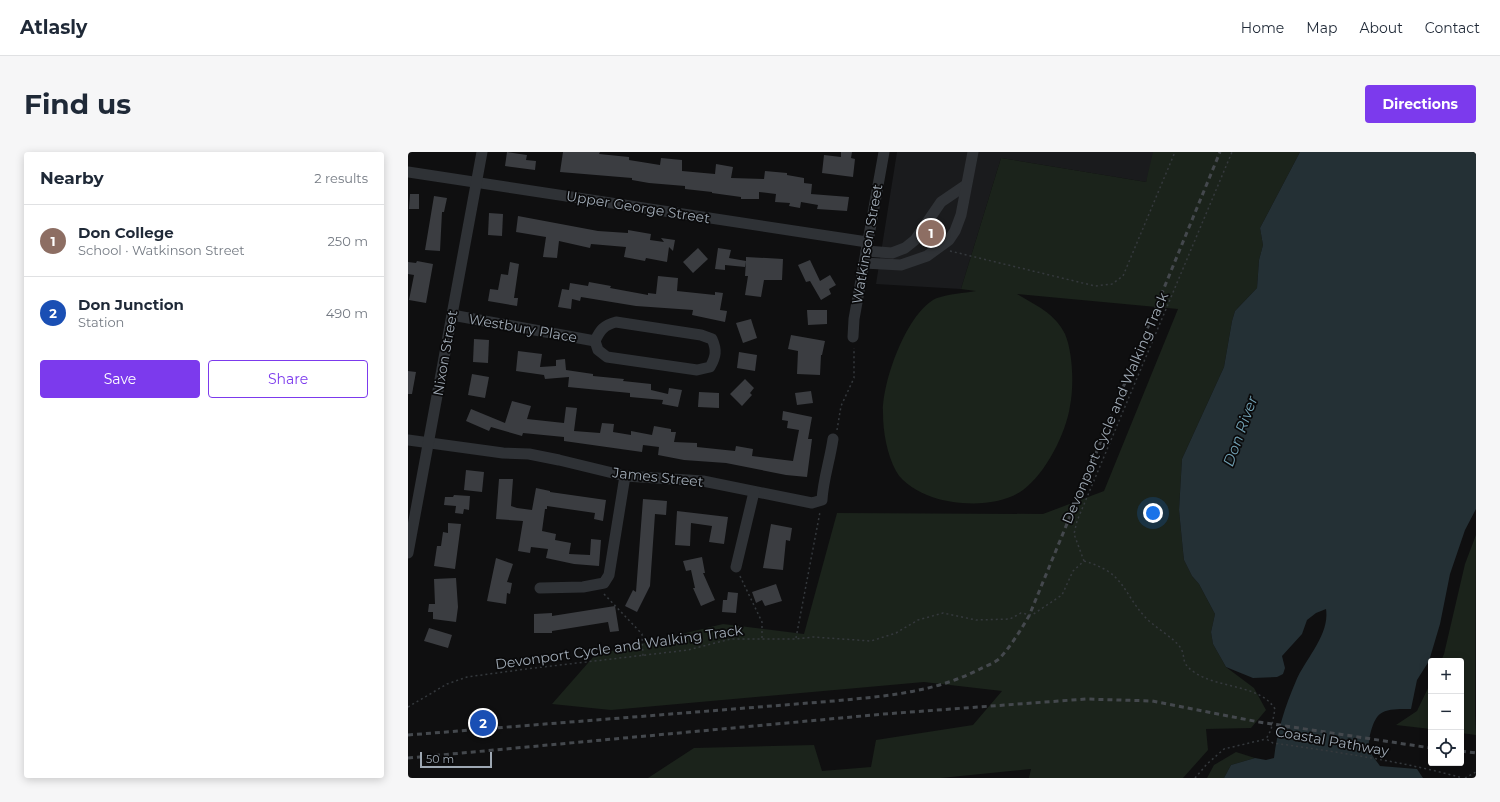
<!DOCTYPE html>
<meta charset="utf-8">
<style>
body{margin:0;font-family:Montserrat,sans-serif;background:#f6f6f7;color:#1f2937}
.controls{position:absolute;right:12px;bottom:12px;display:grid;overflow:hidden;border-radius:4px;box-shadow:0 2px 10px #0003}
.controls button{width:36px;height:36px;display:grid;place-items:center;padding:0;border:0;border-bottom:1px solid #e0e1e3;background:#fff;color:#1f2937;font:20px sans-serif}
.scale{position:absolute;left:12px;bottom:10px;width:72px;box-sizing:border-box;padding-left:4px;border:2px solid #9ea8b3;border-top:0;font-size:11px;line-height:14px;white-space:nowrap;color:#9ea8b3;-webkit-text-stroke:3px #0a0a0b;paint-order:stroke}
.you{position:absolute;left:745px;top:361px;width:14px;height:14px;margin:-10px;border:3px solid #fff;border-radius:50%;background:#1a73e8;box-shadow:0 0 0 6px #1a73e833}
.badge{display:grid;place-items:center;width:26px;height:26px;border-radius:50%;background:#7c3aed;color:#fff;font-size:13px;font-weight:700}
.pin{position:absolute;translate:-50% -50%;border:2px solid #fff;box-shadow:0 1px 4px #0006}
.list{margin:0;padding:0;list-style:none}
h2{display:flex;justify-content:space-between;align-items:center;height:52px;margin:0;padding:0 16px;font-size:17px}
h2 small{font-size:13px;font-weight:400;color:#747a83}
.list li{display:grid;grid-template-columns:26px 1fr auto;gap:12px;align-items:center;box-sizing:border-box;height:72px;padding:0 16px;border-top:1px solid #e0e1e3}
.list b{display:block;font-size:15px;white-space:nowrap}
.list p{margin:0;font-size:13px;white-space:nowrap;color:#747a83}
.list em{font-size:13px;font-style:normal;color:#747a83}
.actions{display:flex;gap:8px;padding:12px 16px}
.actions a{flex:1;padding:9px 0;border:1px solid #7c3aed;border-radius:4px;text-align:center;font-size:14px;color:#7c3aed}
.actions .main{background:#7c3aed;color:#fff}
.icon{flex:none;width:22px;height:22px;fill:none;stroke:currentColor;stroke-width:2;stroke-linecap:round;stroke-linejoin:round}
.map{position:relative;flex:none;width:1068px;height:626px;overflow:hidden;border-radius:4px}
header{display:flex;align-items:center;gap:24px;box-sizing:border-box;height:56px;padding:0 20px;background:#fff;border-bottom:1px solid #e0e1e3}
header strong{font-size:19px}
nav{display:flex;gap:22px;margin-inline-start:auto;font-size:14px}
.intro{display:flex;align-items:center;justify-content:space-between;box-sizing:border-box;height:96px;padding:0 24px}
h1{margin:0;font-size:28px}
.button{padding:10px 18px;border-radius:4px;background:#7c3aed;color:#fff;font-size:14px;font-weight:700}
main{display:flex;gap:24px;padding:0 24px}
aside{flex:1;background:#fff;border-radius:4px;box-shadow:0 2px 10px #0003}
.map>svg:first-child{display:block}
.built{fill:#1a1b1d}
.green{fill:#1b231b}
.water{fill:#243035}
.building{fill:#3b3d41}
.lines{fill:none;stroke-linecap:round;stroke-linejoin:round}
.path{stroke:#35393d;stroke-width:1.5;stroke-dasharray:2 3;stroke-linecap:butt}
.minor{stroke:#2f3236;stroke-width:11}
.rail{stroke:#44484d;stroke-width:3;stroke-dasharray:5 4;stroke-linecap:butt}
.labels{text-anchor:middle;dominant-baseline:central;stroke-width:3.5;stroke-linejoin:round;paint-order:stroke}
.street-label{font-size:14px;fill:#9ea8b3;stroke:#0a0a0b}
.water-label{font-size:15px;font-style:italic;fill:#71a0b3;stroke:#0a0a0b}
</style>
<header>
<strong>Atlasly</strong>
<nav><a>Home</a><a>Map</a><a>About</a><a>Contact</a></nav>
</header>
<div class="intro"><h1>Find us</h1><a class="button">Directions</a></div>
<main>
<aside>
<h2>Nearby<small>2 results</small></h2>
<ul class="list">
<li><span class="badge" style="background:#8d6e63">1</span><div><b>Don College</b><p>School · Watkinson Street</p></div><em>250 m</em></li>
<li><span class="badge" style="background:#1a4fb4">2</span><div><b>Don Junction</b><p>Station</p></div><em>490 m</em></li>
</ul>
<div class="actions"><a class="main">Save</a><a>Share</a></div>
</aside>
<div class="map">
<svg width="1068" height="626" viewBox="0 0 1068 626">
<rect width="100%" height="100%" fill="#0f0f10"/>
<polygon class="built" points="489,0 748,0 738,30 593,6 553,137 468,132"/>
<g class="green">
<path d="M745 0H892L852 76 855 93 851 108 849 136 827 159 824 169 816 215 774 307 771 358 775 399 776 408 784 424 791 432 807 462 803 480 805 492 818 515 846 536 858 558 843 576 798 577 800 598 775 626H621L623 617 533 626H240L286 596 406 593 414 619 463 615 468 588 565 573 594 539 516 530 203 558 144 552 187 503 315 472 396 482 429 361 635 362 696 339 770 157 609 142C627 153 647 161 657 182 665 201 666 234 662 254 658 281 638 321 615 338 592 355 551 354 524 345 511 340 495 332 488 319 479 302 475 280 475 261 474 230 499 159 529 146 541 142 556 141 568 139L553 137 593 6 738 30Z"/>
<polygon points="1068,383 1067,563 1068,583 1053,581 1053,509 1033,509 1036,502 1057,412"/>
<polygon points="1023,530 1023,577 988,573 1009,559"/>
<polygon points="828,600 847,606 823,613 816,626 799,626 806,613"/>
</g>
<path class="water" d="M892 0H1068V357L1057 378 1042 422 1032 472 1021 509 1009 528 1003 557C993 557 980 556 972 562 965 567 960 587 961 595 962 602 968 608 972 614L1009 617 1015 626H816L823 613 847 606 858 608 866 606C869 580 877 554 888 529 897 507 922 483 918 457L908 461 899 468 894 482 874 504 877 516 875 522 869 525 845 526 818 515 805 492 803 480 807 462 791 432 784 424 776 408 775 399 771 358 774 307 816 215 824 169 827 159 849 136 851 108 855 93 852 76Z"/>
<g class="building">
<polygon points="99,0 119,3 118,8 128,9 127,18 97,14"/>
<polygon points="155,0 192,0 191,2 221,5 221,8 252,13 253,6 274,8 274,19 307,22 308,12 325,15 323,26 356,27 357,19 379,21 379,23 396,26 396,31 404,32 403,42 441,45 439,59 409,57 410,53 393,50 392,56 381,54 382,51 367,50 368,42 351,40 351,47 333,47 333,45 304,41 304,40 277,37 277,34 241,31 224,28 224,26 152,20"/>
<polygon points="433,0 444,0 443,6 447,7 445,25 414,21 416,3 433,5"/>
<polygon points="2,42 11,42 11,57 1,57"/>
<polygon points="26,44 39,46 36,60 34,60 32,99 17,98"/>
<polygon points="81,61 95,62 94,84 80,83"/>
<polygon points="110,64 190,79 220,81 220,78 243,82 242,88 256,90 253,86 267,88 265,99 261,95 259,110 238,106 237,109 216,105 218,95 183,92 182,96 151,89 149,106 135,105 138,85 108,80"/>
<polygon points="290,96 300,107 285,121 275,110"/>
<polygon points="310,96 323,98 321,106 338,109 338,105 375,107 374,128 356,128 353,145 337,143 340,124 337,124 338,109 337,115 317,113 317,118 307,117"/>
<polygon points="402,108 412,129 422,123 428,133 421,137 423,142 413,148 402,129 398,130 390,113"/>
<polygon points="9,109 25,112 18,151 1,148 6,123 0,122 0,110 8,111"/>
<polygon points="102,110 111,112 106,146 110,146 109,154 80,149 82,137 90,138 93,122 100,123"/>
<polygon points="250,124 270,126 269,139 307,143 307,140 315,141 312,158 319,159 317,170 284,163 285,158 228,154 173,145 172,149 164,147 163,157 150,155 154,137 161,138 162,131 180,134 181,130 203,134 202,136 240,143 240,141 248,142"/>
<polygon points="399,158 419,158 419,172 400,173"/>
<polygon points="343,167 349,186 335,191 328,171"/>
<polygon points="383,183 417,189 414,203 413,203 412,223 389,222 390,199 380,197"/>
<polygon points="66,187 81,188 80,211 65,210"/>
<polygon points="110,199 134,202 132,215 148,214 148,208 157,207 158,218 185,222 185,224 216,227 215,229 243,232 243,238 260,242 261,236 274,238 270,255 254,252 255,248 222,245 222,241 160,235 161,225 137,227 136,223 108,219"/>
<polygon points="331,200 349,203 347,219 329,216"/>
<polygon points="0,219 8,220 4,242 0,242"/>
<polygon points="64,222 81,225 77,246 60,243"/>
<polygon points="337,227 346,236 342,241 344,243 334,254 322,242"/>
<polygon points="403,239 405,251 389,253 387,241"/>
<polygon points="291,240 311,241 311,256 290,255"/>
<polygon points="104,249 123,254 119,267 156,271 158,255 169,256 166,279 192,281 194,271 206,272 205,280 223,283 223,279 244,283 246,274 263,277 263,280 268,280 266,290 289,291 289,295 327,299 328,294 345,297 344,304 385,309 391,278 379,276 380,269 374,268 375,259 404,265 400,287 404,287 399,325 378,323 318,311 276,308 250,303 251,295 235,293 234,300 156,289 156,285 115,281 114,284 83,275 81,279 58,269 63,257 97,271"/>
<polygon points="58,318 76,320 74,340 56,338"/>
<polygon points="91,327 105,327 103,354 109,356 124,358 128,336 142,339 142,340 198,348 195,369 186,367 187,361 139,354 139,357 137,357 134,379 148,382 147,388 163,391 161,402 182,403 183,387 193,388 191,414 166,412 138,406 140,397 123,395 122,401 110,399 115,369 88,367"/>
<polygon points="46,343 62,344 61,358 56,357 55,362 47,361 48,354 36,353 37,345 45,345"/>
<polygon points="235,347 259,349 258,363 247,362 242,434 229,460 217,454 225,438 228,440"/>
<polygon points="269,359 320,365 316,392 301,390 304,374 283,371 282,394 267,393"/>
<polygon points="40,371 53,372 47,417 26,414 29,394 33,394 35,380 40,381"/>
<polygon points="363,372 384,376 382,389 378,388 375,418 355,416"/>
<polygon points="294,405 297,421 295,421 307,448 293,454 285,436 287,436 283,418 278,419 275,409"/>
<polygon points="88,406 105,412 99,430 104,431 102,442 99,441 98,452 79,449"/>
<polygon points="48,426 50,455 48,470 25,467 25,460 20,460 21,452 27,452 26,427"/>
<polygon points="368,432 374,449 357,454 354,448 348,451 344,440"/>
<polygon points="320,440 330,441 328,461 314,460 315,448 319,448"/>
<polygon points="207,454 211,479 202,480 200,470 144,479 144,481 126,481 126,462 144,461 144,464"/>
<polygon points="21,476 44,483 40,496 16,489"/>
</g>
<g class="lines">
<g class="path">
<polyline points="542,99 687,134 704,132 715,124 767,0"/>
<polyline points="429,278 433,254 446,226 446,196"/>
<path d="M676 409C717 421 713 438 737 465 745 474 767 487 772 495 779 505 771 510 786 520 810 537 852 532 867 557L863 578 858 587 865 591C929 600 993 609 1055 626"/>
<polyline points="676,409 666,382 669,369 824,0"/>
<polyline points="332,424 354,470 354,487"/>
<polyline points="196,442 234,482 235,504"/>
<polyline points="388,486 412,360"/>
<polyline points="0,555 39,532 59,525 118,517 280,498 323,487 388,487 405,485 463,489 488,481 510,468 535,461 568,468 602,467 613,461 624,463 654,443 665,419 676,409"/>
<polyline points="787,626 799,612 816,597 858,587"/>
<polyline points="1057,626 1068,620"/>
</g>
<g class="minor">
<polyline points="0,20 459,90"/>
<polyline points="458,99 484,101 497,96 507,88 533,50 558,33"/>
<polyline points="456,111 493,113 519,104 541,88 547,79 553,63 565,0"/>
<polyline points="44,163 187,189"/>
<path d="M208 170 293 183 304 187C309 198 308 205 302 215L289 218 199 205 190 198 187 189C192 178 196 173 208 170Z"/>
<polyline points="445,185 446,167 476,0"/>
<path d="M0 288 95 301 121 302 151 308 217 324 295 329 404 351 414 348C415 328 422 308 425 287"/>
<polyline points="0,401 74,0"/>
<polyline points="328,415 346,340"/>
<polyline points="132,436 175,435 196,431 201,423 217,324"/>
</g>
<g class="rail">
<path d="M0 583 426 549C477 544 525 541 572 517 578 514 586 511 591 507 603 494 612 479 621 464L812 0"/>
<polyline points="1053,599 1068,601"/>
<polyline points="0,606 476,562 678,547 744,549 851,570 1023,596"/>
</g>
</g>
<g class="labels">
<g class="street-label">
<text transform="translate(230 55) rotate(9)">Upper George Street</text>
<text transform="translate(459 92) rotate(-80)">Watkinson Street</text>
<text transform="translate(115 176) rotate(10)">Westbury Place</text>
<text transform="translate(37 201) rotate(-80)">Nixon Street</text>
<text transform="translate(707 256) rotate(-67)">Devonport Cycle and Walking Track</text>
<text transform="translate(250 325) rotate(6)">James Street</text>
<text transform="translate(211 495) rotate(-8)">Devonport Cycle and Walking Track</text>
<text transform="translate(924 589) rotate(10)">Coastal Pathway</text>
</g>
<g class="water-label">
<text transform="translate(832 279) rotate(-70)">Don River</text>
</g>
</g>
</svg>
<div class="controls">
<button>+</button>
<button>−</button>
<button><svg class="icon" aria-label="locate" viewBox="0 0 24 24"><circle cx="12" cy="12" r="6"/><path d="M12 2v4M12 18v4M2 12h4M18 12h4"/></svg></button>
</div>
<div class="scale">50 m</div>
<div class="you"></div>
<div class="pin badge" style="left:523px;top:81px;background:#8d6e63">1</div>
<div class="pin badge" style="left:75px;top:571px;background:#1a4fb4">2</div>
</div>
</main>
